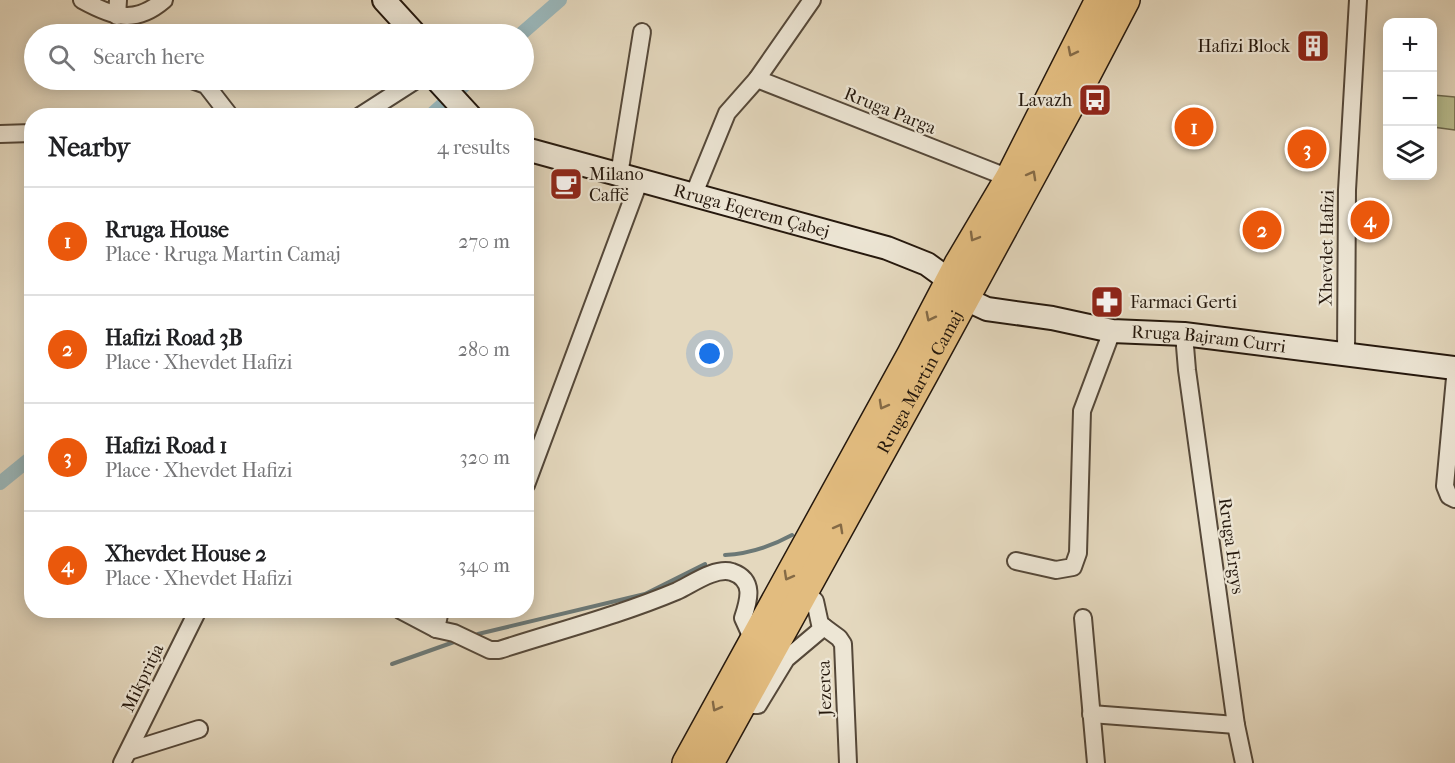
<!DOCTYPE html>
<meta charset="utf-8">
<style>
body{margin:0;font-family:"IM FELL French Canon",serif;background:#f6f6f6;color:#202124}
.controls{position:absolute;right:18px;top:18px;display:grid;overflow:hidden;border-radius:12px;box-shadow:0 3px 15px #0003}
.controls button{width:54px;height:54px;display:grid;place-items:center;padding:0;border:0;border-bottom:2px solid #e0e0e0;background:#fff;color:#202124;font:30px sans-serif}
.you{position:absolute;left:710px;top:354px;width:21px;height:21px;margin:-15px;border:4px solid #fff;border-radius:50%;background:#1a73e8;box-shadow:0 0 0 9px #1a73e833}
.badge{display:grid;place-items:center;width:39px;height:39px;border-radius:50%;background:#ea580c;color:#fff;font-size:20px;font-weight:700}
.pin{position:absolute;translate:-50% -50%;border:3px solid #fff;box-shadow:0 2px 6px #0006}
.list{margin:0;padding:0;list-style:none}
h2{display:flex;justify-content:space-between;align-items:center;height:78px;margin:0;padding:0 24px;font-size:26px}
h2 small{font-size:20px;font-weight:400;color:#757577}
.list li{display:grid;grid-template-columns:39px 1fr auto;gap:18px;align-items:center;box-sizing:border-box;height:108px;padding:0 24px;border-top:2px solid #e0e0e0}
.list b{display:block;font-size:22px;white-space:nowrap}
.list p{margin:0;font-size:20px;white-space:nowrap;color:#757577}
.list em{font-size:20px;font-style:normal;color:#757577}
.icon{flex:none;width:33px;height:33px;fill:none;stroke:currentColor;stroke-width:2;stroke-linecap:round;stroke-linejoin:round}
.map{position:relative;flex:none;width:1455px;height:763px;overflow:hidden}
.search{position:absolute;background:#fff;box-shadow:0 3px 15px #0003;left:24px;top:24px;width:510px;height:66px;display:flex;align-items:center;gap:15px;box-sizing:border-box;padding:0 21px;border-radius:33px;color:#757577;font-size:22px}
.panel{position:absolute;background:#fff;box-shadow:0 3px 15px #0003;left:24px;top:108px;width:510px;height:510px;border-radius:24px}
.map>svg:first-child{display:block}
.green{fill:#b9bd8e;stroke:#6f6a4e;stroke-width:1.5}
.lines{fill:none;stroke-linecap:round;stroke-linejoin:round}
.stream{stroke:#6b7876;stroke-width:4}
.canal{stroke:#9ab8bc;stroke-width:14}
.minor-casing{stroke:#554839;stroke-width:20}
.secondary-casing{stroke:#25180d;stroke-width:26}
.trunk-casing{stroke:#25180d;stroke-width:30}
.minor{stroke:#ede6d5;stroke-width:16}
.secondary{stroke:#ede6d5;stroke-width:22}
.trunk{stroke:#e2bc7f;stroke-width:27}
.oneway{stroke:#846a46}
.labels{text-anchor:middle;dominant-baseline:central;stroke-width:4.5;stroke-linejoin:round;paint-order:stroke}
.poi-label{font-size:18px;fill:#25180d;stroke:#ede6d5;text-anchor:end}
.street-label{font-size:18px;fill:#25180d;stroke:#ede6d5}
</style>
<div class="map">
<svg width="1455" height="763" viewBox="0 0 1455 763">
<rect width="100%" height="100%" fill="#e4d8be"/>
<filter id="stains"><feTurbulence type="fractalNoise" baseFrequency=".00333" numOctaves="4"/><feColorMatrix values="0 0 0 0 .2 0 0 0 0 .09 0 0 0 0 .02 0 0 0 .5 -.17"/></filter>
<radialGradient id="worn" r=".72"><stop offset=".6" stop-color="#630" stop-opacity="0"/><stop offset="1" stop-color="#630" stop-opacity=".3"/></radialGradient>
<polygon class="green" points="1433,95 1455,97 1455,130 1433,127"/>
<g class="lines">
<g class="stream">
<path d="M725 555C750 554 770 547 792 535"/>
<polyline points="478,634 645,594 705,564"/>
<polyline points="392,664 454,642"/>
</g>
<g class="canal">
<polyline points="521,34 560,0"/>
<polyline points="430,116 470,80"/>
<polyline points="0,483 32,457"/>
</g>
<g class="minor-casing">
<g id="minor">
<path d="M82 0C113 17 135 25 164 0"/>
<polyline points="117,16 118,0"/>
<polyline points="757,79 1009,178"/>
<polyline points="192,80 206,85 230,116"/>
<polyline points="360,116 416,80"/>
<polyline points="0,134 32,133"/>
<polyline points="619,175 642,32"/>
<polyline points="693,196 727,113 757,79 812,0"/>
<polyline points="1184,334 1187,370 1236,725 1244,763"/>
<polyline points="1346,354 1347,190 1358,0"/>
<polyline points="1455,378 1445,486 1449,496 1455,499"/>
<polyline points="526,485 639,182"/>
<polyline points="1016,561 1056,570 1073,567 1078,553 1082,411 1112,331"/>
<polyline points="805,591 815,601 820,624 839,638 843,644 848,763"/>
<path d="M400 610 436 629 454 633 490 650H499C558 631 620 615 677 591 692 584 715 567 732 572 755 580 749 600 743 618L753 640"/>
<polyline points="1083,618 1096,763"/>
<polyline points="436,629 440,610"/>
<polyline points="741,705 758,705 786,659 824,627"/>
<polyline points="1091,714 1236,725"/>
<polyline points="129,751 199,729"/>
<polyline points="122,763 198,610"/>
</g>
</g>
<g class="secondary-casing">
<g id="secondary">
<polyline points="384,0 415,34"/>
<polyline points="437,80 470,116"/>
<path id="s1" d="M526 149 887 248 927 264 949 280 972 302 987 309 1052 318 1112 331 1184 334 1455 368"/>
</g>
</g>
<g class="trunk-casing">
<g id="trunk">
<polyline points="686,763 911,354 958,264 1009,178 1099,0"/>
<path id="s2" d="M710 763 924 375 1081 86 1126 0"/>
</g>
</g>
<use href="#minor" class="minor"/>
<use href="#secondary" class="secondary"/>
<use href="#trunk" class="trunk"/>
</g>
<defs><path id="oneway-chevron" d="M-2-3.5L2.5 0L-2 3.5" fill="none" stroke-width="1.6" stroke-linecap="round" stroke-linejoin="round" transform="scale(1.5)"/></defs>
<g class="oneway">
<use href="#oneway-chevron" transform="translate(1072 52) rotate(117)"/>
<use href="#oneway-chevron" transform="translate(1032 175) rotate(-61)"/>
<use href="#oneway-chevron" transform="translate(974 237) rotate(120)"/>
<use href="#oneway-chevron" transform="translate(930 317) rotate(117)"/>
<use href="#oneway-chevron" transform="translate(883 405) rotate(119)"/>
<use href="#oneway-chevron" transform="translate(839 528) rotate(-61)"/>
<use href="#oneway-chevron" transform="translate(788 576) rotate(119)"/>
<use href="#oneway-chevron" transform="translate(716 707) rotate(119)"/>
</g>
<defs>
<g id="building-square" transform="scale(1.725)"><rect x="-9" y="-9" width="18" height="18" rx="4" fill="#8f2418" stroke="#ede6d5"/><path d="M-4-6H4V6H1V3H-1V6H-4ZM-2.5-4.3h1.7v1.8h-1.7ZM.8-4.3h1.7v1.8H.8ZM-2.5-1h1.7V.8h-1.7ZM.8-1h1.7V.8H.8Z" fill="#fff"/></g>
<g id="bus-square" transform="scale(1.725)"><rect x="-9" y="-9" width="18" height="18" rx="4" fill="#8f2418" stroke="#ede6d5"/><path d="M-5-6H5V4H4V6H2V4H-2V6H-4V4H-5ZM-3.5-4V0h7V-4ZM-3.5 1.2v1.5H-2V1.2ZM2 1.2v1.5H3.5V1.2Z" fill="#fff"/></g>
<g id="cafe-square" transform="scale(1.725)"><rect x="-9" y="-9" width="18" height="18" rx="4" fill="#8f2418" stroke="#ede6d5"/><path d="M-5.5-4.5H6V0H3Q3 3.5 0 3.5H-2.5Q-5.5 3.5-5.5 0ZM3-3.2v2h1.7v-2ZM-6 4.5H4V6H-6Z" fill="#fff"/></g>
<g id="pharmacy-square" transform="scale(1.725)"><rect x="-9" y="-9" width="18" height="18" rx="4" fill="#8f2418" stroke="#ede6d5"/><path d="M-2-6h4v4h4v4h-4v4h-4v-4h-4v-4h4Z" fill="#fff"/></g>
</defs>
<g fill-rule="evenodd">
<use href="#building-square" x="1313" y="46"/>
<use href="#bus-square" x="1095" y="100"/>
<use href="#cafe-square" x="566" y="184"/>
<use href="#pharmacy-square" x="1107" y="302"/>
</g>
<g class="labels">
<g class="poi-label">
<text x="1290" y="46">Hafizi Block</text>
<text x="1072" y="100">Lavazh</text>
<text x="589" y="174" text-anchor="start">Milano<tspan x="589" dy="21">Caffe</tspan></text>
<text x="1130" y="302" text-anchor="start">Farmaci Gerti</text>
</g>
<g class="street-label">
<text transform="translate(890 111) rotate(22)">Rruga Parga</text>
<text stroke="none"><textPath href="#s1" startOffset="234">Rruga Eqerem Çabej</textPath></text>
<text transform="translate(1327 248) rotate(-89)">Xhevdet Hafizi</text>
<text stroke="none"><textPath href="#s1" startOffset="717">Rruga Bajram Curri</textPath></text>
<text stroke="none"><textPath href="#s2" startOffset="435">Rruga Martin Camaj</textPath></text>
<text transform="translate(1231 546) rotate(82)">Rruga Ergys</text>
<text transform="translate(143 678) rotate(-64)">Mikpritja</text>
<text transform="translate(825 688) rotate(-92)">Jezerca</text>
</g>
</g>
<rect width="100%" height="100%" filter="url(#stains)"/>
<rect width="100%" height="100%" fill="url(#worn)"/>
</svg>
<div class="controls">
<button>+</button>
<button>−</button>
<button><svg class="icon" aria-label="layers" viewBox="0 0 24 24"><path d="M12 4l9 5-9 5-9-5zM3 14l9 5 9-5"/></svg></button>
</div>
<div class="you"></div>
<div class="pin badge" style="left:1194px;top:127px">1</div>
<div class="pin badge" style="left:1262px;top:230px">2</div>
<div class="pin badge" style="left:1307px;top:149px">3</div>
<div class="pin badge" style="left:1370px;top:220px">4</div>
<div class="search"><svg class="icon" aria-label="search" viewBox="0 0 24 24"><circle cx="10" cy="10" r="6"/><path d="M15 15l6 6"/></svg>Search here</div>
<section class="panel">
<h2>Nearby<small>4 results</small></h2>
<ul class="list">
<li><span class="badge">1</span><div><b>Rruga House</b><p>Place · Rruga Martin Camaj</p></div><em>270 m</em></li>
<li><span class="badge">2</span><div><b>Hafizi Road 3B</b><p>Place · Xhevdet Hafizi</p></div><em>280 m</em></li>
<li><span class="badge">3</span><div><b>Hafizi Road 1</b><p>Place · Xhevdet Hafizi</p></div><em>320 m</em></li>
<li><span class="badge">4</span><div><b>Xhevdet House 2</b><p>Place · Xhevdet Hafizi</p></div><em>340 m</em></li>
</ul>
</section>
</div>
